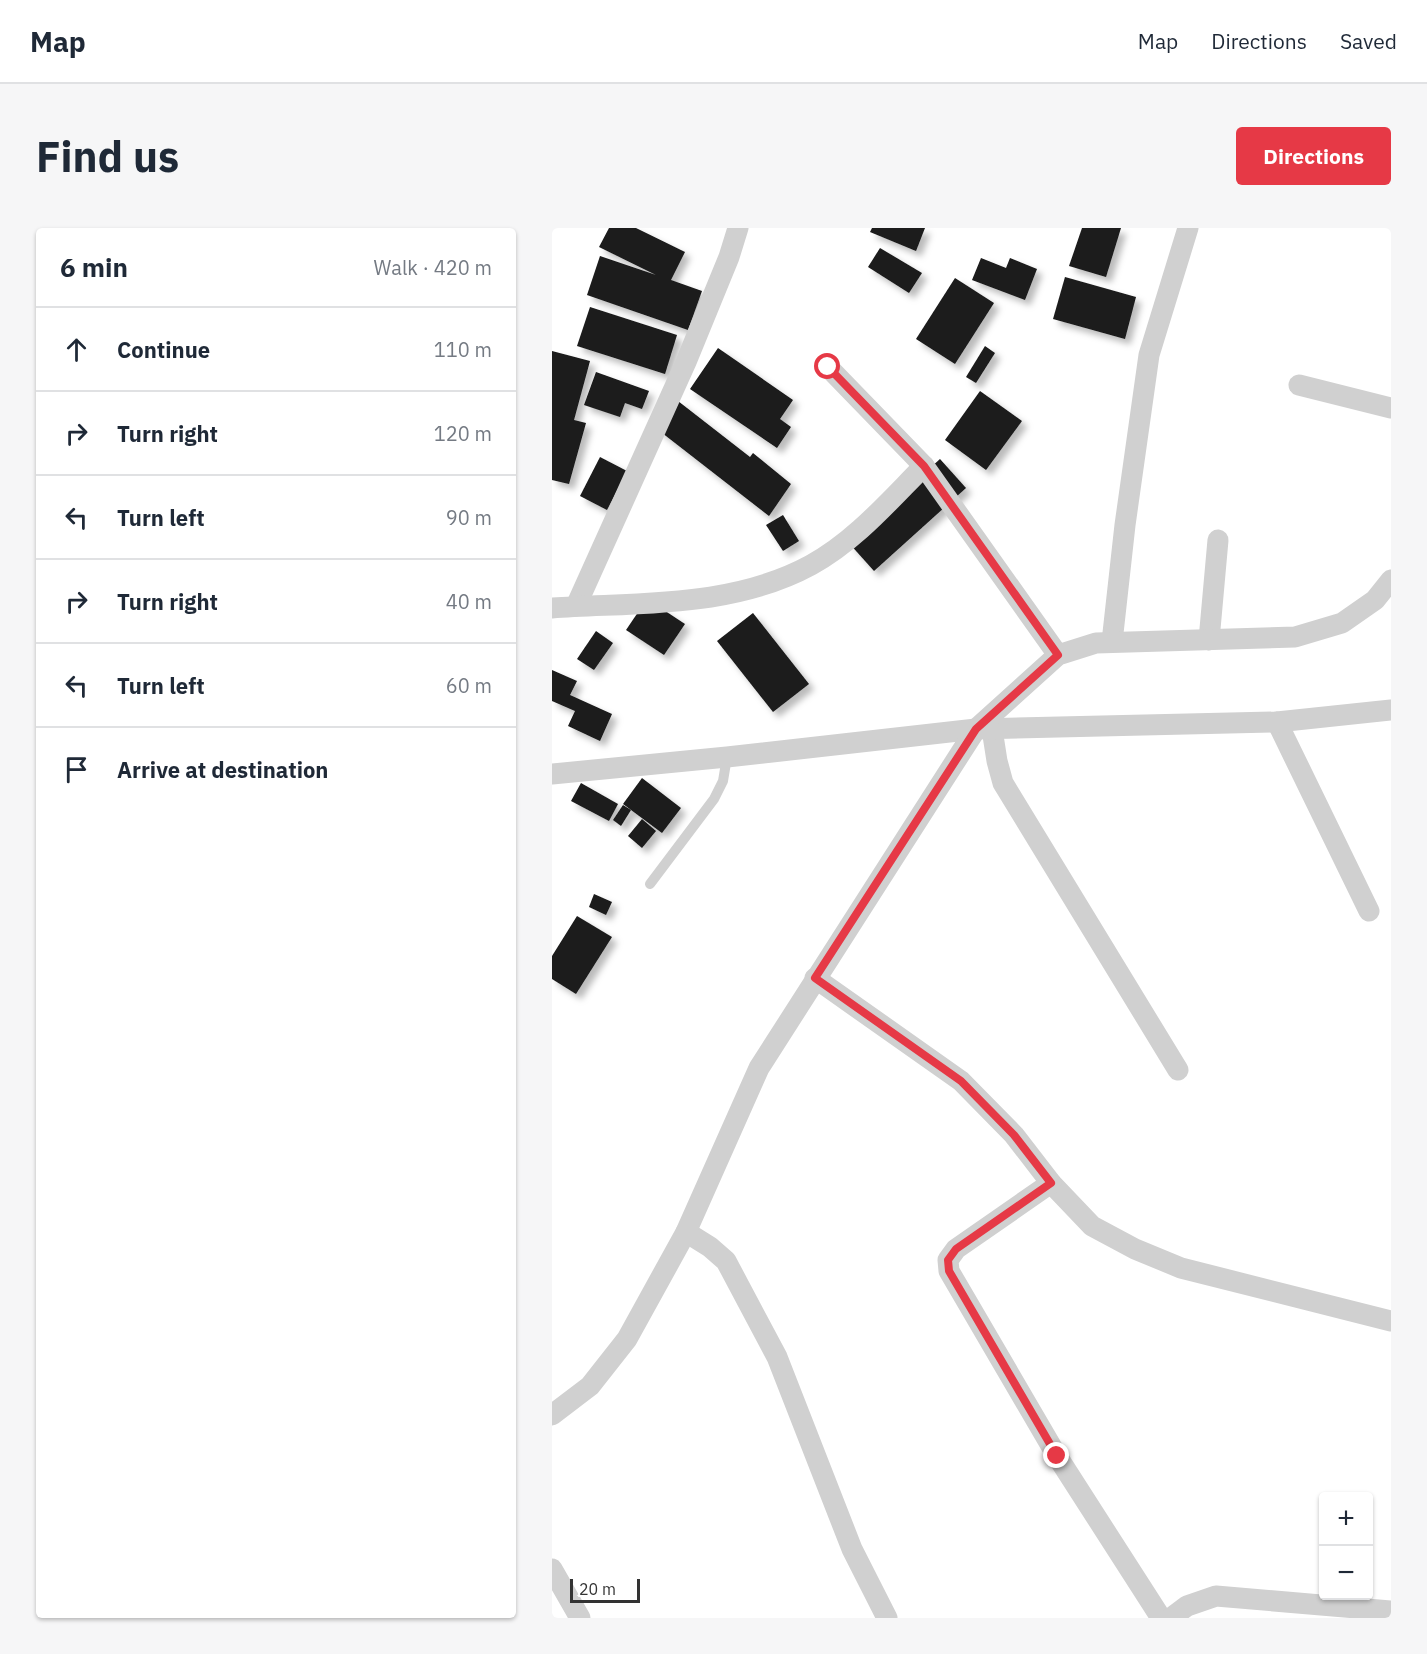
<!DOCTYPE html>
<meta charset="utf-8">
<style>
body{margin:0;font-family:"IBM Plex Sans",sans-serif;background:#f6f6f7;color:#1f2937}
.controls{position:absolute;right:18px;bottom:18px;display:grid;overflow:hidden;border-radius:6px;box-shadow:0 2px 4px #0004}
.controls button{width:54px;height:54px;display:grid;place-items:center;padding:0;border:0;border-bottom:2px solid #e0e1e3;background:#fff;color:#1f2937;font:30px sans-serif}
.scale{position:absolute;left:18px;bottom:15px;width:70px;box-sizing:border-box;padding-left:6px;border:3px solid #333;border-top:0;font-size:16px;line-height:21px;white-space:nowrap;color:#333;-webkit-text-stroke:4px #fff;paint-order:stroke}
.stop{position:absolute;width:18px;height:18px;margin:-14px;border:4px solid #e63946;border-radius:50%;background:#fff}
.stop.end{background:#e63946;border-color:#fff;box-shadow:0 2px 6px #0008}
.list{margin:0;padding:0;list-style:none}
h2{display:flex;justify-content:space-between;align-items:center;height:78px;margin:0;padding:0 24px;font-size:26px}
h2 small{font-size:20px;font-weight:400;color:#747a83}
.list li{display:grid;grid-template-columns:39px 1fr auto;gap:18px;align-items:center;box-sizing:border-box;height:84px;padding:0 24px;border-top:2px solid #e0e1e3}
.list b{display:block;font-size:22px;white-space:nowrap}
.list em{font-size:20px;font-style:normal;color:#747a83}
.icon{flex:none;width:33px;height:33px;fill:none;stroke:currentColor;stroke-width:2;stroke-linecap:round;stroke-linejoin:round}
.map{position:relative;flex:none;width:839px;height:1390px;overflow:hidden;border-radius:6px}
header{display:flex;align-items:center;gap:36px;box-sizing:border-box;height:84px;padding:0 30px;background:#fff;border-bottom:2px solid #e0e1e3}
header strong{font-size:28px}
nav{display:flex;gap:33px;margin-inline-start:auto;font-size:21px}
.intro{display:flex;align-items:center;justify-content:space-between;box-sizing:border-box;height:144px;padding:0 36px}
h1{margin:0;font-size:42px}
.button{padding:15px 27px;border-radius:6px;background:#e63946;color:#fff;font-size:21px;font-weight:700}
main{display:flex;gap:36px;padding:0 36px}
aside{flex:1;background:#fff;border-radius:6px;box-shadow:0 2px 4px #0004}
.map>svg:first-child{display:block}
.building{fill:#1a1a1a;filter:url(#shadow)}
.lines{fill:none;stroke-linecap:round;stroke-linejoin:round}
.lane{stroke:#d0d0d0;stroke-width:10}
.street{stroke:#d0d0d0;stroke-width:21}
.route{stroke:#e63946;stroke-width:8}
</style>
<header>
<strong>Map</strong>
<nav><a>Map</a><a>Directions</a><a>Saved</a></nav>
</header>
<div class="intro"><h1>Find us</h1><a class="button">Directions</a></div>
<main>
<aside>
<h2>6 min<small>Walk · 420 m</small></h2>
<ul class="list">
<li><svg class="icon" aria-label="ahead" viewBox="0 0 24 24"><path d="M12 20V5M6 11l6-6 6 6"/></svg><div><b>Continue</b></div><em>110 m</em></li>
<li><svg class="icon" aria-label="right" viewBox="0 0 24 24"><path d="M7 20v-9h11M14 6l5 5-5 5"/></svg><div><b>Turn right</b></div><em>120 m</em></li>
<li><svg class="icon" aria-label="left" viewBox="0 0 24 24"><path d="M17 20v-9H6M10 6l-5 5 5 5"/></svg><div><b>Turn left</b></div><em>90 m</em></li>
<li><svg class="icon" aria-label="right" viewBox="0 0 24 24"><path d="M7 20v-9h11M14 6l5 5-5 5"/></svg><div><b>Turn right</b></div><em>40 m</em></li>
<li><svg class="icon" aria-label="left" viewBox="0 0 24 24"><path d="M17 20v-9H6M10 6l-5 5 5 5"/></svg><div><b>Turn left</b></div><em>60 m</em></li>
<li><svg class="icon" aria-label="arrive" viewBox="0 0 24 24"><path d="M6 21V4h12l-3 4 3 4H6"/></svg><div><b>Arrive at destination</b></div></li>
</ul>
</aside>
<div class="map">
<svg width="839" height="1390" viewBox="0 0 839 1390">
<defs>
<filter id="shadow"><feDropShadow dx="5.5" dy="5.5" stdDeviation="3" flood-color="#0004"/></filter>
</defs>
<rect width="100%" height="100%" fill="#fff"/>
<g class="building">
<polygon points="57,0 84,0 133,24 119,52 150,63 136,102 35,67 48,28 104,47 47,19"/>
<polygon points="320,0 373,0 364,23 318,4"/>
<polygon points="530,0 569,0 554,49 517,38"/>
<polygon points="328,20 370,45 357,65 316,39"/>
<polygon points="429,30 454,40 458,30 485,41 473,72 420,52"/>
<polygon points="513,49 584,69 573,111 501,91"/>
<polygon points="403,50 442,75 403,136 364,111"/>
<polygon points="38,79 125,107 113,146 25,118"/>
<polygon points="433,118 443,125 424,155 414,149"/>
<polygon points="166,120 241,172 228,191 239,199 225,220 138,161"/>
<polygon points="0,123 38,133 22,192 34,195 17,256 0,252"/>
<polygon points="44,144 97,163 90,181 73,175 68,189 32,177"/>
<polygon points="428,163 470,193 434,242 393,212"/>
<polygon points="126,173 198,229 201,225 239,256 217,288 105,201"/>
<polygon points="48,229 75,243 55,282 28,268"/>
<polygon points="388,231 414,260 322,343 296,314"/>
<polygon points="231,287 247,313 231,323 214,297"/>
<polygon points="95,371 133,396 112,427 74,402"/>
<polygon points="201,385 257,456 221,484 165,413"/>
<polygon points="44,403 61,415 42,442 25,431"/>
<polygon points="0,442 25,453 18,467 60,486 48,513 16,498 23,483 0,473"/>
<polygon points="90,550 129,580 110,605 71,576"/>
<polygon points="29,555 66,576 57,593 19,573"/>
<polygon points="71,577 79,582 69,598 61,592"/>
<polygon points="90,591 104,603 90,620 76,608"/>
<polygon points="42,666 60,674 54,687 37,679"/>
<polygon points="25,688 60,709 24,766 0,751 0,728"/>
</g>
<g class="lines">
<polyline class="lane" points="98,656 162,571 171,553 175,529"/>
<g class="street">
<polyline points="276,139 372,238 506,427"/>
<polyline points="747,157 839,180"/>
<polyline points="24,378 134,134 177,29 186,0"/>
<path d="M0 380C87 374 180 380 259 337 303 313 337 273 372 238"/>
<polyline points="657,412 666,312"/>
<polyline points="560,414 573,297 597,127 636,0"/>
<polyline points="725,494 817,683"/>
<polyline points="440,501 445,533 451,555 626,842"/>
<polyline points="0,546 175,529 424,501 725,494 839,482"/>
<polyline points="263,750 409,853 462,907 499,955 540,998 583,1021 629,1040 839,1093"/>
<polyline points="499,955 404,1021 396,1032 397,1043 505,1228 609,1390"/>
<polyline points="134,1004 158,1019 174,1033 225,1129 300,1321 335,1390"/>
<polyline points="0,1187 38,1158 75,1111 134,1004 207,840 424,501 506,427 544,415 743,409 790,395 823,372 839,352"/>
<polyline points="0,1341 28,1390"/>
<polyline points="619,1390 635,1378 664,1368 839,1383"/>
</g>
</g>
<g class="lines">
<polyline class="route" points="276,139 372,238 506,427 424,501 263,750 409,853 462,907 499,955 404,1021 396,1032 397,1043 505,1228"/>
</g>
</svg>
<div class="controls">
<button>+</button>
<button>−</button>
</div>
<div class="scale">20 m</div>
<div class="stop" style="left:276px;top:139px"></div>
<div class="stop end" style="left:505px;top:1228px"></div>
</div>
</main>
